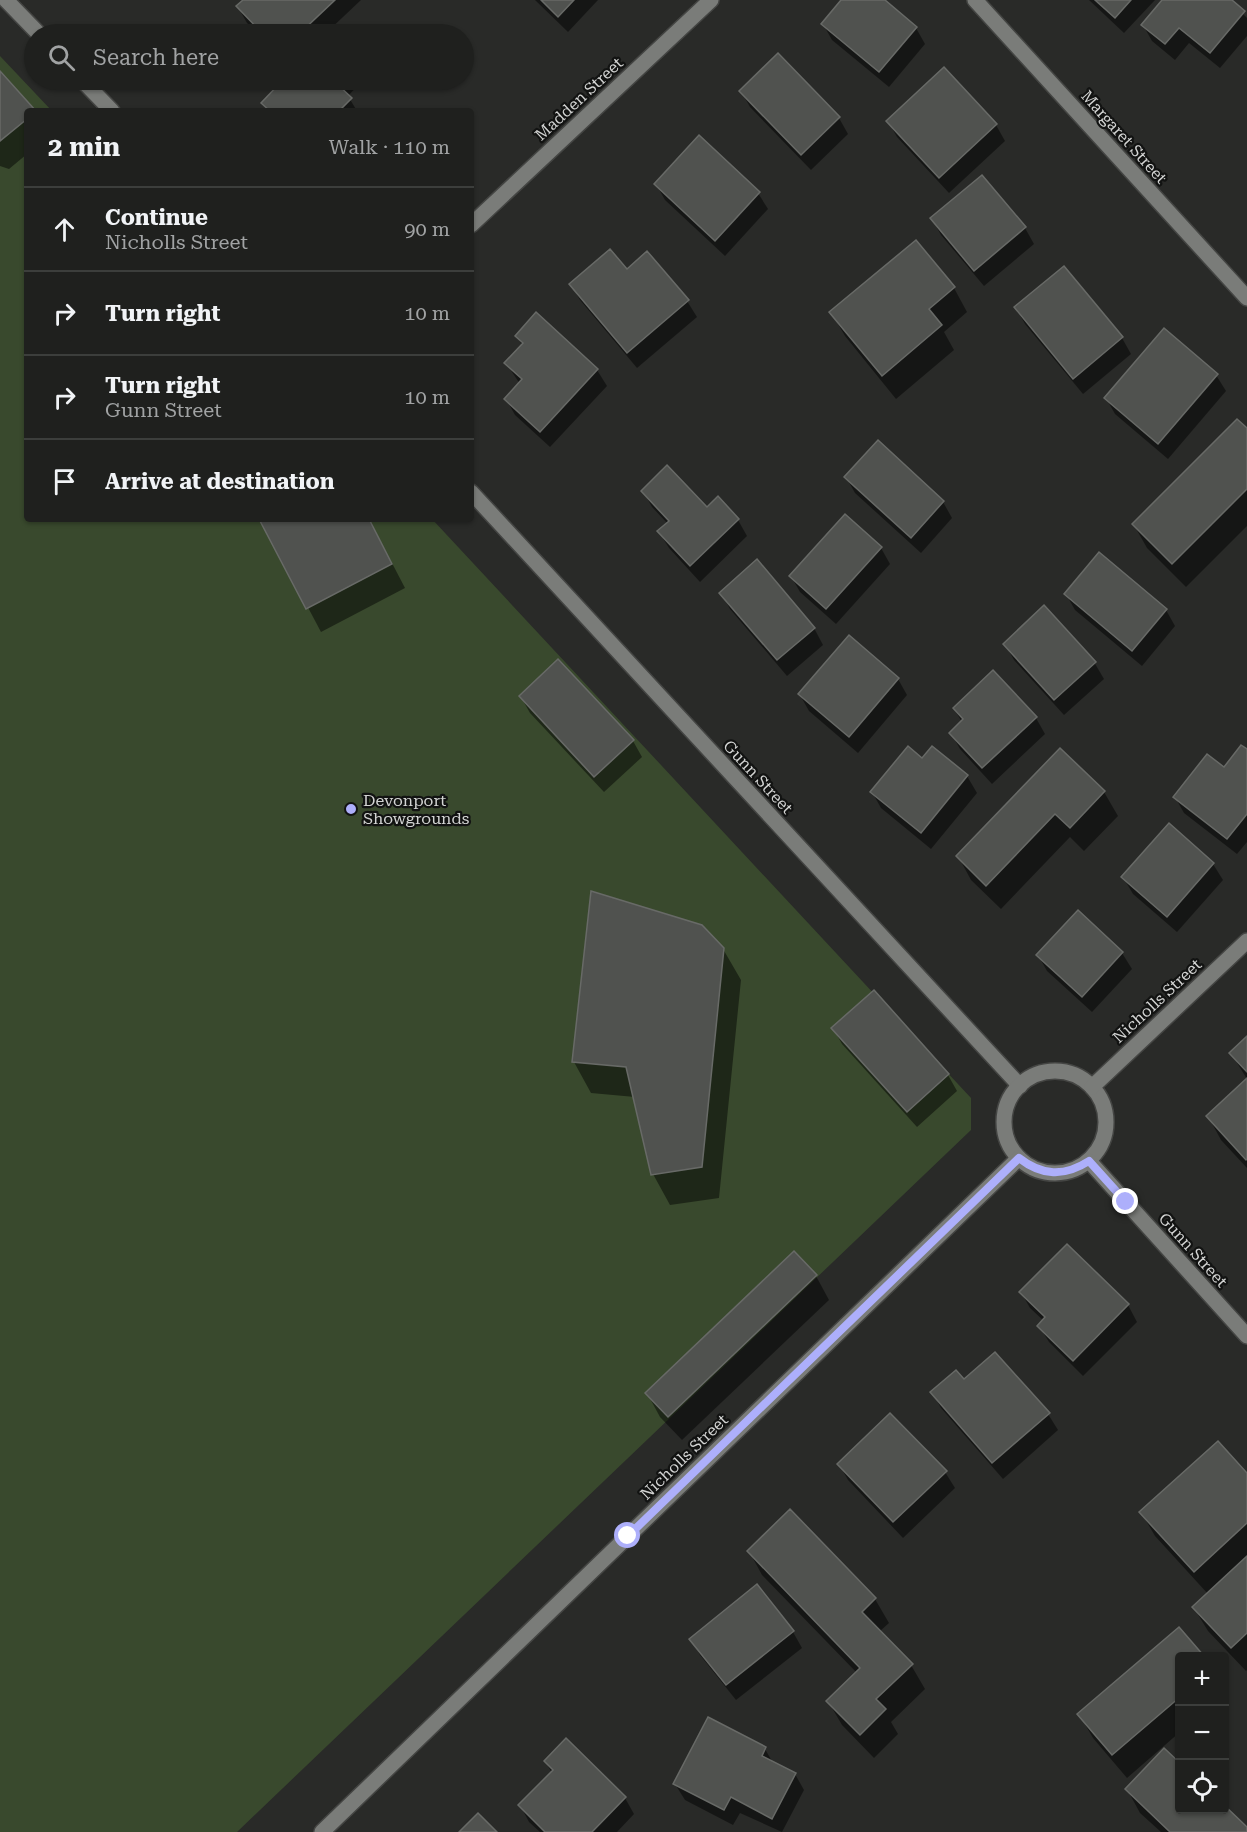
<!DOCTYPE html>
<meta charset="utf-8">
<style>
body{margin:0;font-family:"Roboto Serif",serif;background:#272827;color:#f1f3f6}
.controls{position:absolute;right:18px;bottom:18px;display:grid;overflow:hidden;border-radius:6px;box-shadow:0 2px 4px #0004}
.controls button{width:54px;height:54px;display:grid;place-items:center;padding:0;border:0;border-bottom:2px solid #3c3e3c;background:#1f201e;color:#f1f3f6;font:30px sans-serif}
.stop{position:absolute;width:18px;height:18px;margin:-14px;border:4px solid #adaffb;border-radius:50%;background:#fff}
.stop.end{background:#adaffb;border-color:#fff;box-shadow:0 2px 6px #0008}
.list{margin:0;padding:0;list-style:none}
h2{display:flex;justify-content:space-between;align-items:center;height:78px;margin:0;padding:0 24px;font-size:26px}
h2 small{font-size:20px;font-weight:400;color:#a1a3a4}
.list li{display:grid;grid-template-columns:39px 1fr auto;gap:18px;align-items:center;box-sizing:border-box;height:84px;padding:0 24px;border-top:2px solid #3c3e3c}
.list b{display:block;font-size:22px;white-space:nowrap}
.list p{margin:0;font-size:20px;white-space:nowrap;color:#a1a3a4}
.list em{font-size:20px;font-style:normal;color:#a1a3a4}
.icon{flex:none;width:33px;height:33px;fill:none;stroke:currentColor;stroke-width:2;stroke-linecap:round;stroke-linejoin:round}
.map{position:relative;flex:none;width:1247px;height:1832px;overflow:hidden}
.search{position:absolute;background:#1f201e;box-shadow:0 2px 4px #0004;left:24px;top:24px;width:450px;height:66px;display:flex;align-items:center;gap:15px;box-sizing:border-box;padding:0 21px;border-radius:33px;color:#a1a3a4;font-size:22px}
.panel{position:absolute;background:#1f201e;box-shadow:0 2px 4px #0004;left:24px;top:108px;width:450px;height:414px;border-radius:6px}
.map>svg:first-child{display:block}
.green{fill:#39492d}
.shadow{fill:#0007}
.building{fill:#50524f;stroke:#686a67;stroke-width:1.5}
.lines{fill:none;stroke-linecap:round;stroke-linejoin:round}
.minor-casing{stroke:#444543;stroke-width:18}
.minor{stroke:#7a7c79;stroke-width:15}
.route{stroke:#adaffb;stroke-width:8}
.poi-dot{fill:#adaffb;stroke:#121312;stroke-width:2}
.labels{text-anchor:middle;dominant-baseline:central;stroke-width:4.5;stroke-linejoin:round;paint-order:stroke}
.street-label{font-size:16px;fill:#d3d4d3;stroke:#121312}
.poi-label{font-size:16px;fill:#d3d4d3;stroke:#121312;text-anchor:start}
</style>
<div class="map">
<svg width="1247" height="1832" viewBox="0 0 1247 1832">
<rect width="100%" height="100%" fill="#292a28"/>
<polygon class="green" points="0,56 52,111 27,111 27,519 432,519 971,1098 971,1130 237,1832 0,1832"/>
<g class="shadow">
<polygon points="245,0 361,0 325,34 259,34 247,23 238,7"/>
<polygon points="535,0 598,0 568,32"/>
<polygon points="843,0 882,0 916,28 925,44 889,87 832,40 823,24"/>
<polygon points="1089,0 1155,0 1124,33"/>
<polygon points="1164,0 1229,0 1247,18 1247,36 1220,68 1189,43 1175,60 1152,41 1143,25"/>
<polygon points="778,55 839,118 848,134 811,170 750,107 741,91"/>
<polygon points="0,73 34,111 27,111 27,154 9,169 0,166"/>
<polygon points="285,80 363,80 348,96 357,111 268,111 263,103"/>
<polygon points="888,121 996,125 1005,141 949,193 897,137"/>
<polygon points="982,177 1025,228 1034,244 984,286 941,235 932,219"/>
<polygon points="656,184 758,193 768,209 725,256 665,200"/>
<polygon points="1063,268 1122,338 1131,354 1083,394 1025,324 1016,308"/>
<polygon points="627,271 687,301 697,317 637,368 580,300 571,284"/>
<polygon points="954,288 967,312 944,332 954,350 896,399 845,336 831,312"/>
<polygon points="536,314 597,370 607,386 550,447 515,415 506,399 520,384 506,363 523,346 517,336"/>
<polygon points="1216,375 1226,391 1168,459 1115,414 1106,398"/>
<polygon points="1247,430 1247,526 1186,587 1147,548 1134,525"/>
<polygon points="846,477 943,502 952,518 921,553 855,493"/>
<polygon points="643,491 707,509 718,498 738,520 747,536 700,582 669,548 659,532 668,524 652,507"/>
<polygon points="261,519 369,519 405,588 321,632"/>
<polygon points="881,548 890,564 836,624 800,592 791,576"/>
<polygon points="721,593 814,628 823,645 787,676 730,609"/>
<polygon points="1066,594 1166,610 1175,626 1142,666 1075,610"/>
<polygon points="1005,644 1094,662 1104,679 1064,715 1014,660"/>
<polygon points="898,679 907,695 858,753 809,711 800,695"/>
<polygon points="521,697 633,741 642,757 604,792 530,713"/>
<polygon points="954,709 1036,718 1045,734 992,784 960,749 951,733 962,722"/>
<polygon points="933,748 967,776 977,793 931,849 881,808 872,792 922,760"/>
<polygon points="1060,750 1104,792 1118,816 1084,851 1070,837 1001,909 971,880 958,856"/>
<polygon points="1247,751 1247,842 1237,854 1184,813 1175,797 1224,769"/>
<polygon points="1213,864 1223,880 1177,932 1133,894 1123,877"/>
<polygon points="593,893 723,949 741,980 719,1198 670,1205 653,1174 635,1097 591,1093 574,1062"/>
<polygon points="1078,912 1122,953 1132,969 1092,1012 1047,971 1038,955"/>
<polygon points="833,1028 948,1075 957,1091 917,1127 842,1044"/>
<polygon points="1247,1038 1247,1079 1231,1053"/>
<polygon points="1247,1080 1247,1168 1221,1140 1208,1116"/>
<polygon points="1067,1246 1128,1305 1137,1322 1083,1376 1049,1342 1039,1326 1044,1321 1030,1308 1021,1292"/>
<polygon points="816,1276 829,1300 682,1440 660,1417 647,1393"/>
<polygon points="964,1381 1048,1414 1058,1430 1003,1479 941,1408 932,1392"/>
<polygon points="839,1464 945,1472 955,1488 903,1538 848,1480"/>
<polygon points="1247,1475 1247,1670 1246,1671 1208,1631 1194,1608 1208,1594 1155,1536 1141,1512"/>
<polygon points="790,1511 875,1599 889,1623 879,1632 911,1665 925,1689 891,1722 898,1734 874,1758 842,1725 828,1701 857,1673 762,1575 749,1551"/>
<polygon points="1179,1629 1202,1656 1180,1656 1180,1732 1127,1778 1093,1738 1079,1714"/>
<polygon points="793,1632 802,1648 736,1700 700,1655 691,1639"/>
<polygon points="566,1740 625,1798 634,1814 617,1832 540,1832 529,1822 520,1805 552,1773 545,1761"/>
<polygon points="765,1749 773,1763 795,1774 804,1790 782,1832 740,1813 733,1825 685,1800 675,1784"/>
<polygon points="1127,1789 1180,1810 1224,1810 1247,1829 1247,1832 1161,1832 1140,1813"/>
</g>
<g class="building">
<polygon points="243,0 335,0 299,34 263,34 236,6"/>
<polygon points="541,0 574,0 558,17"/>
<polygon points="841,0 885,0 917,27 879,72 821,24"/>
<polygon points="1095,0 1131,0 1115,18"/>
<polygon points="1162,0 1232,0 1245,11 1210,53 1179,28 1165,44 1141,25"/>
<polygon points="778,53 840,117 801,155 739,91"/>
<polygon points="944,67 997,124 939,178 886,121"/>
<polygon points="0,71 36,111 27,111 27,119 0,141"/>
<polygon points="283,80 339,80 336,83 352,98 339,111 270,111 261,103"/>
<polygon points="699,135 760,192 715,241 654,184"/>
<polygon points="982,175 1026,227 974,271 930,218"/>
<polygon points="916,240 955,287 929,309 942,325 882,376 829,312"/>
<polygon points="610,249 627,269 647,251 689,300 627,353 569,284"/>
<polygon points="1064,266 1123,337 1073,379 1014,307"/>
<polygon points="536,312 598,369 540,432 504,399 522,379 504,363 523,343 515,336"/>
<polygon points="1164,328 1218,374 1158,444 1104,398"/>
<polygon points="1237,419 1247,428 1247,489 1172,564 1132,524"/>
<polygon points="878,440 944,501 911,538 844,477"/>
<polygon points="667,465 707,507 718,496 739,519 690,566 657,531 669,521 641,491"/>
<polygon points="845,514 882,547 826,609 789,576"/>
<polygon points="259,519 369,519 392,564 306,609"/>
<polygon points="1099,552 1167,609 1132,651 1064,594"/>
<polygon points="757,559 815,628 777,660 719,593"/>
<polygon points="1044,605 1096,662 1054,700 1003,644"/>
<polygon points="849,635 899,678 849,737 798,694"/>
<polygon points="558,659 634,740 594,777 519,696"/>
<polygon points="993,670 1037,717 982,768 949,733 963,719 953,708"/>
<polygon points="1241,745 1247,749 1247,814 1227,839 1173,797 1207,754 1224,767"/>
<polygon points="908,746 922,758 932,746 968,775 921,833 870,792"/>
<polygon points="1060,748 1105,791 1070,828 1055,814 986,886 956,856"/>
<polygon points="1169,823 1214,863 1167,917 1121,877"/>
<polygon points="591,891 702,925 724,948 702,1167 651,1175 626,1067 572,1062"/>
<polygon points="1078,910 1123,952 1082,997 1036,955"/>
<polygon points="874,990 949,1074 907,1112 831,1028"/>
<polygon points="1247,1036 1247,1072 1229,1053"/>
<polygon points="1247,1078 1247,1159 1246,1160 1206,1116"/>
<polygon points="1067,1244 1129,1304 1073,1361 1037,1326 1045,1317 1019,1292"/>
<polygon points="794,1251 817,1275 668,1417 645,1393"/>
<polygon points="995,1352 1050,1413 992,1463 930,1392 956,1370 964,1379"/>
<polygon points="890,1413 947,1471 893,1522 837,1464"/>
<polygon points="1218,1441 1247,1473 1247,1523 1194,1572 1139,1512"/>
<polygon points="790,1509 876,1598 862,1612 913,1664 876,1699 886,1709 860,1735 826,1701 860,1668 747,1551"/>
<polygon points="1247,1556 1247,1633 1231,1648 1192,1607"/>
<polygon points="757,1584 794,1631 726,1685 689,1639"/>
<polygon points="1179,1627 1204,1656 1180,1656 1180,1697 1112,1755 1077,1714"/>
<polygon points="708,1717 766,1747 762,1756 796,1773 772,1819 731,1797 724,1810 673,1784"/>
<polygon points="566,1738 626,1797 592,1832 545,1832 518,1805 553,1770 544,1761"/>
<polygon points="1164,1748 1180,1763 1180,1810 1224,1810 1224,1805 1247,1827 1247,1832 1170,1832 1125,1789"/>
<polygon points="478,1813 497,1832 459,1832"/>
</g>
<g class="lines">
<g class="minor-casing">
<g id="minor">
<polyline points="6,0 39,34"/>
<polyline points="975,0 1247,298"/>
<polyline points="82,80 112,111"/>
<polyline points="471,225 711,0"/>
<polyline points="471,492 1020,1086"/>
<circle cx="1055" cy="1122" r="51"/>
<polyline points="1092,1087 1247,941"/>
<polyline points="1089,1161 1247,1336"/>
<polyline points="322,1832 1019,1158"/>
</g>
</g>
<use href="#minor" class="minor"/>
</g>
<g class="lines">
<path class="route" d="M628 1536 1019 1158C1042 1176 1064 1177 1089 1161L1126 1202"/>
</g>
<circle class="poi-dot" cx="351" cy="809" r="6"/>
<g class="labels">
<g class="street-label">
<text transform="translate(579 99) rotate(-43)">Madden Street</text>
<text transform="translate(1124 137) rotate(48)">Margaret Street</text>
<text transform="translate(758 777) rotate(47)">Gunn Street</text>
<text transform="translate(1157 1001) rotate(-43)">Nicholls Street</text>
<text transform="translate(1193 1250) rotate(48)">Gunn Street</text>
<text transform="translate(684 1457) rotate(-44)">Nicholls Street</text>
</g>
<g class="poi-label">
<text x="363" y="800">Devonport<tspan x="363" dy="18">Showgrounds</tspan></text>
</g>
</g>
</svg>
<div class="controls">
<button>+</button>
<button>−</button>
<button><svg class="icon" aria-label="locate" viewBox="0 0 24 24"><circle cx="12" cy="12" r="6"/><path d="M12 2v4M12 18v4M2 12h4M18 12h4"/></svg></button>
</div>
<div class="stop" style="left:628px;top:1536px"></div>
<div class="stop end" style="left:1126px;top:1202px"></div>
<div class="search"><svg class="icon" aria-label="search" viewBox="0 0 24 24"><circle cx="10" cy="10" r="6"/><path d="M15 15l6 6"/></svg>Search here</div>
<section class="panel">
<h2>2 min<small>Walk · 110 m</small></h2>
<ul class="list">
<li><svg class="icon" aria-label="ahead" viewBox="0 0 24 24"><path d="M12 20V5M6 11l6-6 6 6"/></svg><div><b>Continue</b><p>Nicholls Street</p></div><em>90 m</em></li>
<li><svg class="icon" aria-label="right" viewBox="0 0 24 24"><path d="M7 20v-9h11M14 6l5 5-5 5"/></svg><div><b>Turn right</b></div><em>10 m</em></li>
<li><svg class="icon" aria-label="right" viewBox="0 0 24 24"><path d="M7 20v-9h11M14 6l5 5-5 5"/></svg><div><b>Turn right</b><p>Gunn Street</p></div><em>10 m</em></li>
<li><svg class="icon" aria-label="arrive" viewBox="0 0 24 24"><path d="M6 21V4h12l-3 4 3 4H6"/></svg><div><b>Arrive at destination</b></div></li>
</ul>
</section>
</div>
